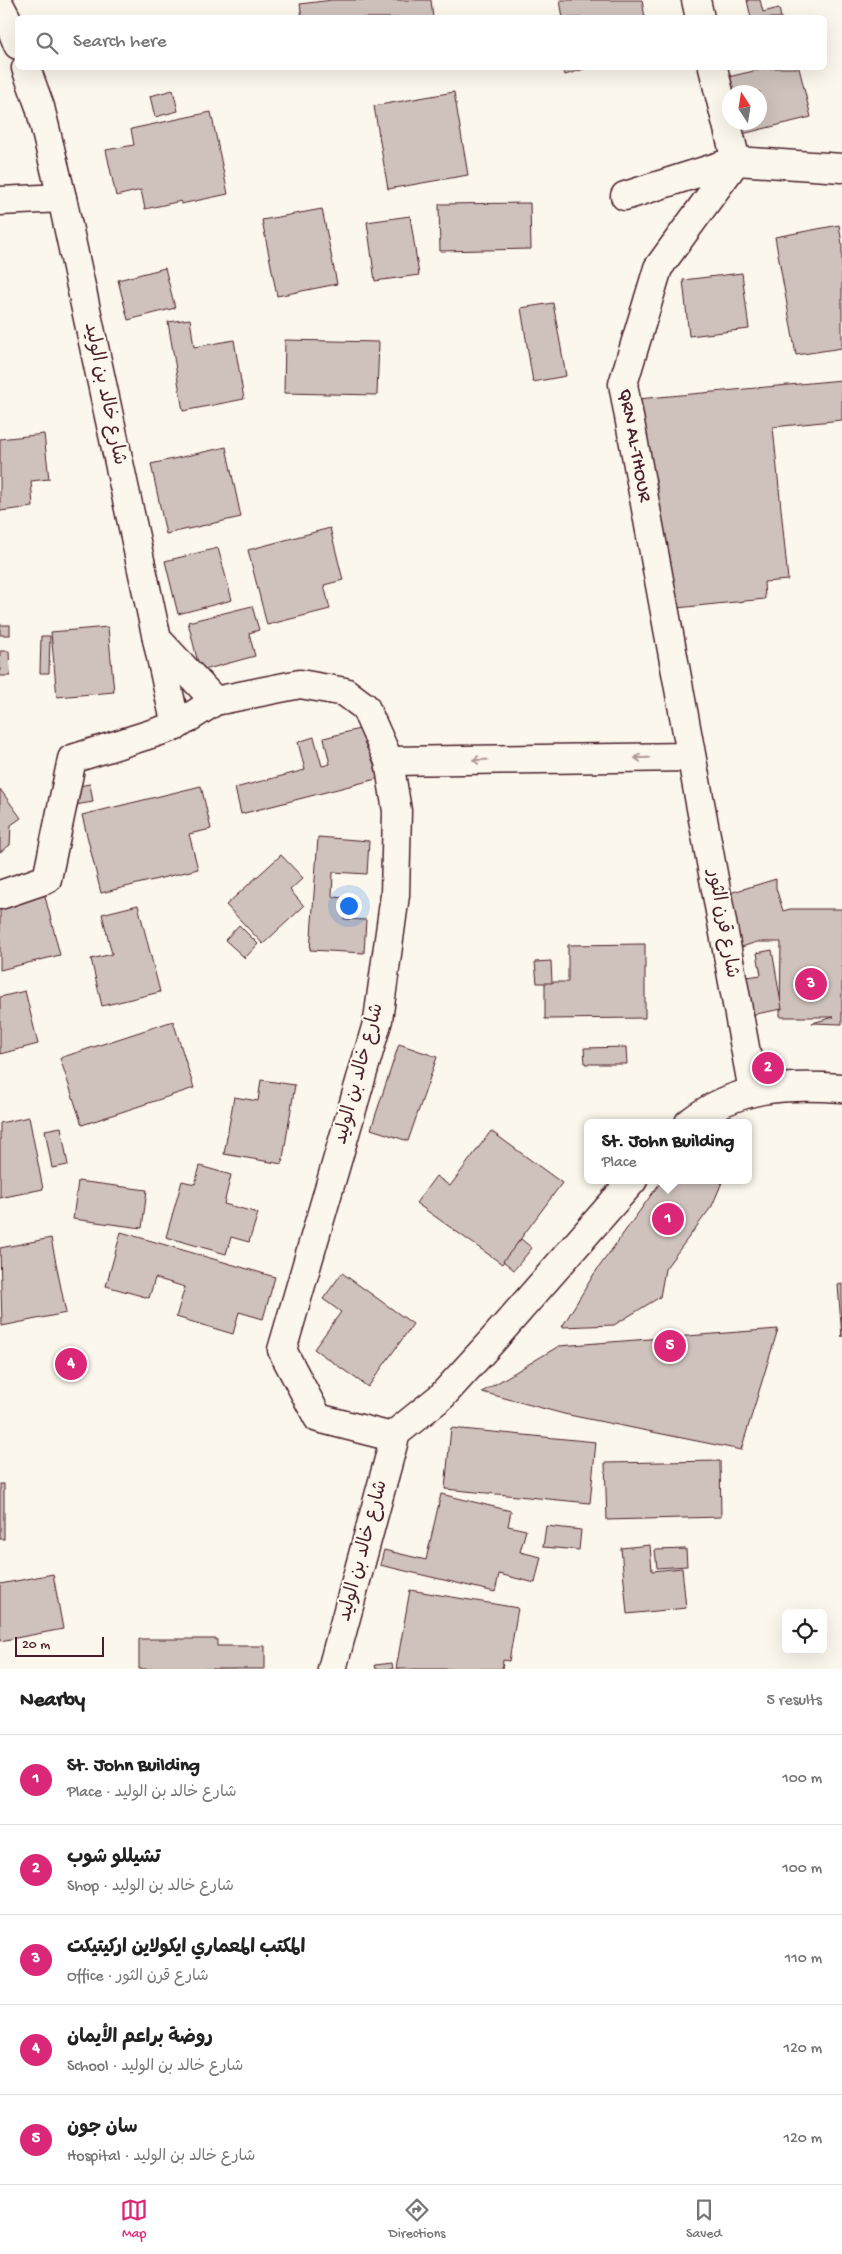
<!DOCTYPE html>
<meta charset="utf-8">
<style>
body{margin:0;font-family:"Gochi Hand","Playpen Sans Arabic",sans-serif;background:#f2f2f2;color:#222}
.controls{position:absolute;right:15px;bottom:15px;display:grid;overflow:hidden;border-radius:8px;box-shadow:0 5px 20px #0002}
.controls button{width:45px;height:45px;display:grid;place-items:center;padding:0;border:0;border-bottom:1px solid #e0e0e0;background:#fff;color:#222;font:25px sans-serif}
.compass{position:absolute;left:722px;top:85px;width:45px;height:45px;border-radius:50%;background:#fff;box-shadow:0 5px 20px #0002;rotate:348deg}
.scale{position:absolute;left:15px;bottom:12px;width:89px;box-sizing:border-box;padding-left:5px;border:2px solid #4a1f2b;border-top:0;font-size:14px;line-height:18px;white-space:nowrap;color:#4a1f2b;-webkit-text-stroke:4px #fbf7ec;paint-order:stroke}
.you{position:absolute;left:348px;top:905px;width:18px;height:18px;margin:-12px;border:4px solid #fff;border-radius:50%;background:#1a73e8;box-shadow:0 0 0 8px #1a73e833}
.badge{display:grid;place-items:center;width:32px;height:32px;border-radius:50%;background:#db2777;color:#fff;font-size:16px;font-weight:700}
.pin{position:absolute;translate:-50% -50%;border:2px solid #fff;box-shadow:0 1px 5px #0006}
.popup{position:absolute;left:584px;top:1119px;width:168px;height:65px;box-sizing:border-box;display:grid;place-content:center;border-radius:8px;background:#fff;filter:drop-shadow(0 1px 4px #0005);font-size:16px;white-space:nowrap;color:#767676}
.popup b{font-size:19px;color:#222}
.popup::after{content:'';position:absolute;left:50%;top:100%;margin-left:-10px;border:10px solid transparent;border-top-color:#fff}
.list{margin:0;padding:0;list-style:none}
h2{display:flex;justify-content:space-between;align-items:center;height:65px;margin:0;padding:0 20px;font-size:21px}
h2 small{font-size:16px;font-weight:400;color:#767676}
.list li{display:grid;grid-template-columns:32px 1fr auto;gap:15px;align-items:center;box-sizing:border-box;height:90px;padding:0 20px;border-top:1px solid #e0e0e0}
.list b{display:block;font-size:19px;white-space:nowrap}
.list p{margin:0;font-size:16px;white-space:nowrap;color:#767676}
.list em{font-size:16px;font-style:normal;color:#767676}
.icon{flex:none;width:28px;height:28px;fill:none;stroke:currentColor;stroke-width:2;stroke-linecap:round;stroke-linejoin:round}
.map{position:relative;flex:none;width:842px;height:1669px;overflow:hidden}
.search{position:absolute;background:#fff;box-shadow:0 5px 20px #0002;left:15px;right:15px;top:15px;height:55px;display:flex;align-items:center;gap:12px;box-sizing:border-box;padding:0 18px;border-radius:8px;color:#767676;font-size:19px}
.sheet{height:515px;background:#fff}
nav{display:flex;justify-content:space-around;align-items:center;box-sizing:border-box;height:70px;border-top:1px solid #e0e0e0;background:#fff;font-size:14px;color:#767676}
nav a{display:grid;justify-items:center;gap:2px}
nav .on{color:#db2777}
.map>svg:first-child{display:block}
.building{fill:#cfc2bc;stroke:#4a1f2b}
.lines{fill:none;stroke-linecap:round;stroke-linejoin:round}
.street-casing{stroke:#4a1f2b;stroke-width:31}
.secondary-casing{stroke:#4a1f2b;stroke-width:31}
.street{stroke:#fbf7ec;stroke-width:28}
.secondary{stroke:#fbf7ec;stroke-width:28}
.oneway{stroke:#ab9695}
.labels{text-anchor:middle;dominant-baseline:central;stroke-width:4.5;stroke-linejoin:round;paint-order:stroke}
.street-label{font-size:19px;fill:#4a1f2b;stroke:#fbf7ec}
</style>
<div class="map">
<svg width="842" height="1669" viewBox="0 0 842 1669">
<rect width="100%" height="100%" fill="#fbf7ec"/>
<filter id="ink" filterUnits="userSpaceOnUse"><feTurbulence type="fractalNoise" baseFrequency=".02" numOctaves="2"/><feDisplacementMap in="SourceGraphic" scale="10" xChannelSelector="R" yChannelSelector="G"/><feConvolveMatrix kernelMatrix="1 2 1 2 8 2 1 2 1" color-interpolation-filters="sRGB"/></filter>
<g filter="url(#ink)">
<g class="building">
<polygon points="332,0 431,0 433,18 302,18 300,4"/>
<polygon points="560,0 642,0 645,18 563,18"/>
<polygon points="747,0 760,0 763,12 779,8 781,18 751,18"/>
<polygon points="563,68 584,68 584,69 565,75"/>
<polygon points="767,68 799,68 811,117 742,134 739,122 760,122 760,92 732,92 728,77"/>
<polygon points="173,90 178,111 155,117 150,96"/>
<polygon points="454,92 468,175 388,189 374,106"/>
<polygon points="211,112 228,194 181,204 181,201 145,209 141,190 116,196 106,150 134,145 131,129"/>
<polygon points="530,203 531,249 440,251 439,204"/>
<polygon points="322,209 337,284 277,296 262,220"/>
<polygon points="410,216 419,275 375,281 367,222"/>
<polygon points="839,225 842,244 842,348 796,355 775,237"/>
<polygon points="165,268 175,308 128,320 118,280"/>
<polygon points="742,273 749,329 689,336 683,280"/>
<polygon points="553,303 566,376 533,382 521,308"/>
<polygon points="190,319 194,347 234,340 244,399 183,411 168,322"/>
<polygon points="285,340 379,342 377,395 284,393"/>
<polygon points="842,380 842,420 773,427 788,580 764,582 765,599 657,610 638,399"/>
<polygon points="44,434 49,479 31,481 33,507 0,511 0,439"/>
<polygon points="226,447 241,517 166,534 151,464"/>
<polygon points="330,528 343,580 324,585 330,609 267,625 248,550"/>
<polygon points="218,548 232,600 178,614 165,561"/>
<polygon points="252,606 259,630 249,633 255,656 200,671 188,622"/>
<rect x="0" y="625" width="10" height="10"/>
<polygon points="108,627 114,692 57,697 51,632"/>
<polygon points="41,636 50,636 49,673 40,673"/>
<polygon points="0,651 9,651 10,676 0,676"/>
<polygon points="367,727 380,778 241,814 235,788 305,770 298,742 314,737 322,766 330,764 324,738"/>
<polygon points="90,784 93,802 69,806 66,788"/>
<polygon points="201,786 211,829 189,834 198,869 101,893 82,815"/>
<polygon points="0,789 21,818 11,825 10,845 0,852"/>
<polygon points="318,837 369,841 367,874 333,872 332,897 346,898 344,919 366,920 364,953 310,950"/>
<polygon points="281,855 303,878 290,890 304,906 263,944 226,905"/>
<polygon points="776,879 776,888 783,911 790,909 842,909 842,1024 812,1023 834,1017 780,1017 781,942 757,942 729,951 730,893"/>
<polygon points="42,885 60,955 0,970 0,896"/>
<polygon points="138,905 160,992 102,1006 91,959 112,954 102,914"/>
<polygon points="239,925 258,944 245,958 225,940"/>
<polygon points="645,944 645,1018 545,1019 545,982 568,982 568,945"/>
<polygon points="772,950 782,1009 740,1017 733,979 761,975 757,953"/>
<polygon points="551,961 552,983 537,983 535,962"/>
<polygon points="25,991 38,1044 0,1054 0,997"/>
<polygon points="173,1021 194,1088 82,1125 60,1058"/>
<polygon points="399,1044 437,1057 408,1141 371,1129"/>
<polygon points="626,1047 627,1064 585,1064 584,1048"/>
<polygon points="261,1080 295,1085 282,1164 224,1154 234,1097 258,1101"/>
<polygon points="29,1117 43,1189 0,1198 0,1123"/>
<polygon points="61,1127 68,1165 52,1168 45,1130"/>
<polygon points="491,1131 562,1183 502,1264 416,1203 436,1176 450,1186"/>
<polygon points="200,1166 231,1175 224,1204 258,1213 249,1242 231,1237 226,1254 166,1237 182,1181 195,1184"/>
<polygon points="662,1180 723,1180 712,1206 665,1269 660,1297 614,1325 562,1327 594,1274"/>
<polygon points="78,1181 147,1190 142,1228 73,1219"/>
<polygon points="121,1232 275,1277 263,1319 239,1312 233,1334 176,1317 185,1287 155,1278 149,1298 106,1286"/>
<polygon points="51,1238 66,1313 2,1326 0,1248"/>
<polygon points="521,1239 532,1248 514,1270 503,1261"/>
<polygon points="342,1273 413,1324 368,1387 314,1349 341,1312 323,1299"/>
<polygon points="842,1284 842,1337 838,1285"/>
<polygon points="778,1329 741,1450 564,1414 482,1392 559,1346"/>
<polygon points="451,1428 596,1442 590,1503 445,1489"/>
<polygon points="720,1461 721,1517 607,1520 605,1463"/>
<rect x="0" y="1484" width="4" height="55"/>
<polygon points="441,1494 511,1511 508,1526 526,1530 520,1552 541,1557 535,1583 499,1574 495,1592 380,1565 384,1550 426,1560"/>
<polygon points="546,1526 581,1530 579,1550 543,1547"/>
<polygon points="650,1545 652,1571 682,1568 686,1608 627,1614 621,1548"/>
<polygon points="686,1549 687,1566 657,1568 655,1550"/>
<polygon points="53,1574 63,1629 0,1641 0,1584"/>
<polygon points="410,1590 518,1608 509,1661 503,1660 502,1669 396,1669"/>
<polygon points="139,1639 217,1639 217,1646 265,1646 265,1669 139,1669"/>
<polygon points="392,1663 393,1669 376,1669 375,1665"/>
</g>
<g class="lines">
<g class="street-casing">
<g id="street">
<polyline points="696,0 700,18"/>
<polyline points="0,6 10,25 18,45"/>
<polyline points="26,68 40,107 62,198 157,639 215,701"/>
<polyline points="713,68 736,161"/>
<polyline points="625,196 736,161 842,168"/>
<polyline points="0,201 62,198"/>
<polyline points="157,639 176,726"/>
<polyline points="0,895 47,879 72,759 176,726 215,701 300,684 345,692 365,707 389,761 397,811 395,895 378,1020 282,1350 318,1418 388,1436 396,1433"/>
</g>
</g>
<g class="secondary-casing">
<g id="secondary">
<path id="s1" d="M736 161 658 268 623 384 753 1091"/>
<polyline points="389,761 691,757"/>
<path d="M689 1123C736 1086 785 1084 842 1088"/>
<polyline points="332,1669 396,1433 442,1396 493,1340 633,1180"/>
</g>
</g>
<use href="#street" class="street"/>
<use href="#secondary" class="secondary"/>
</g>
<defs><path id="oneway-shaft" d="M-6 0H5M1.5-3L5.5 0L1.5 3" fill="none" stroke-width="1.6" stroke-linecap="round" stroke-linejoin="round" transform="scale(1.25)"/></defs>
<g class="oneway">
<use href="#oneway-shaft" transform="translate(642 758) rotate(179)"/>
<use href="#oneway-shaft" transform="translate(480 760) rotate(179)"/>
</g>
</g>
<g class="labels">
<g class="street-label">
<text transform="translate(104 394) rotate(78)">شارع خالد بن الوليد</text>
<text stroke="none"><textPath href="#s1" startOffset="316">QRN AL-THOUR</textPath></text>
<text transform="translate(722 924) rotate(80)">شارع قرن الثور</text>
<text transform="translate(360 1074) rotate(-75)">شارع خالد بن الوليد</text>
<text transform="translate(364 1551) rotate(-75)">شارع خالد بن الوليد</text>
</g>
</g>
</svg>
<div class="controls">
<button><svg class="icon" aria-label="locate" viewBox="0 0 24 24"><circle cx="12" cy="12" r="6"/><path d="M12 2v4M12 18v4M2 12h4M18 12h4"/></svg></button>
</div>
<svg class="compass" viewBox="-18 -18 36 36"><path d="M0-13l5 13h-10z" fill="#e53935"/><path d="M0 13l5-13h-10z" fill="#767676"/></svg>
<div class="scale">20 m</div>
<div class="you"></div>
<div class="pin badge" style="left:668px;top:1219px">1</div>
<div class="popup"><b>St. John Building</b>Place</div>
<div class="pin badge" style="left:768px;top:1068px">2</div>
<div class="pin badge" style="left:811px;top:984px">3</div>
<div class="pin badge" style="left:71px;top:1364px">4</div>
<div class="pin badge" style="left:670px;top:1346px">5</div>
<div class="search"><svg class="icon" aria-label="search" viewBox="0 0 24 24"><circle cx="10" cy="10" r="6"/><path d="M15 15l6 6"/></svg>Search here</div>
</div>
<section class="sheet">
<h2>Nearby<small>5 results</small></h2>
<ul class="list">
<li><span class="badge">1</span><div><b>St. John Building</b><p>Place · شارع خالد بن الوليد</p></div><em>100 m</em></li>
<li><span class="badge">2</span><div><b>تشيللو شوب</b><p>Shop · شارع خالد بن الوليد</p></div><em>100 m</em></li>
<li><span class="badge">3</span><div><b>المكتب المعماري ايكولاين اركيتيكت</b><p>Office · شارع قرن الثور</p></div><em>110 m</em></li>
<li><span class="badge">4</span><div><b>روضة براعم الأيمان</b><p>School · شارع خالد بن الوليد</p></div><em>120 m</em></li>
<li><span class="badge">5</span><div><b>سان جون</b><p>Hospital · شارع خالد بن الوليد</p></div><em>120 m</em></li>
</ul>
</section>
<nav>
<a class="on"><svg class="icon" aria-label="map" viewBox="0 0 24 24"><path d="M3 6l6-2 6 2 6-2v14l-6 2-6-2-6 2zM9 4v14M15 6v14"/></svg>Map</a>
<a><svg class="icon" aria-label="directions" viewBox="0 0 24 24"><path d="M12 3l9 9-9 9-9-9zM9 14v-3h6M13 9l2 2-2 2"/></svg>Directions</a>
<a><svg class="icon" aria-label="saved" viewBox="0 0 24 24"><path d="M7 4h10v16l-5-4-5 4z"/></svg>Saved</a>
</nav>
